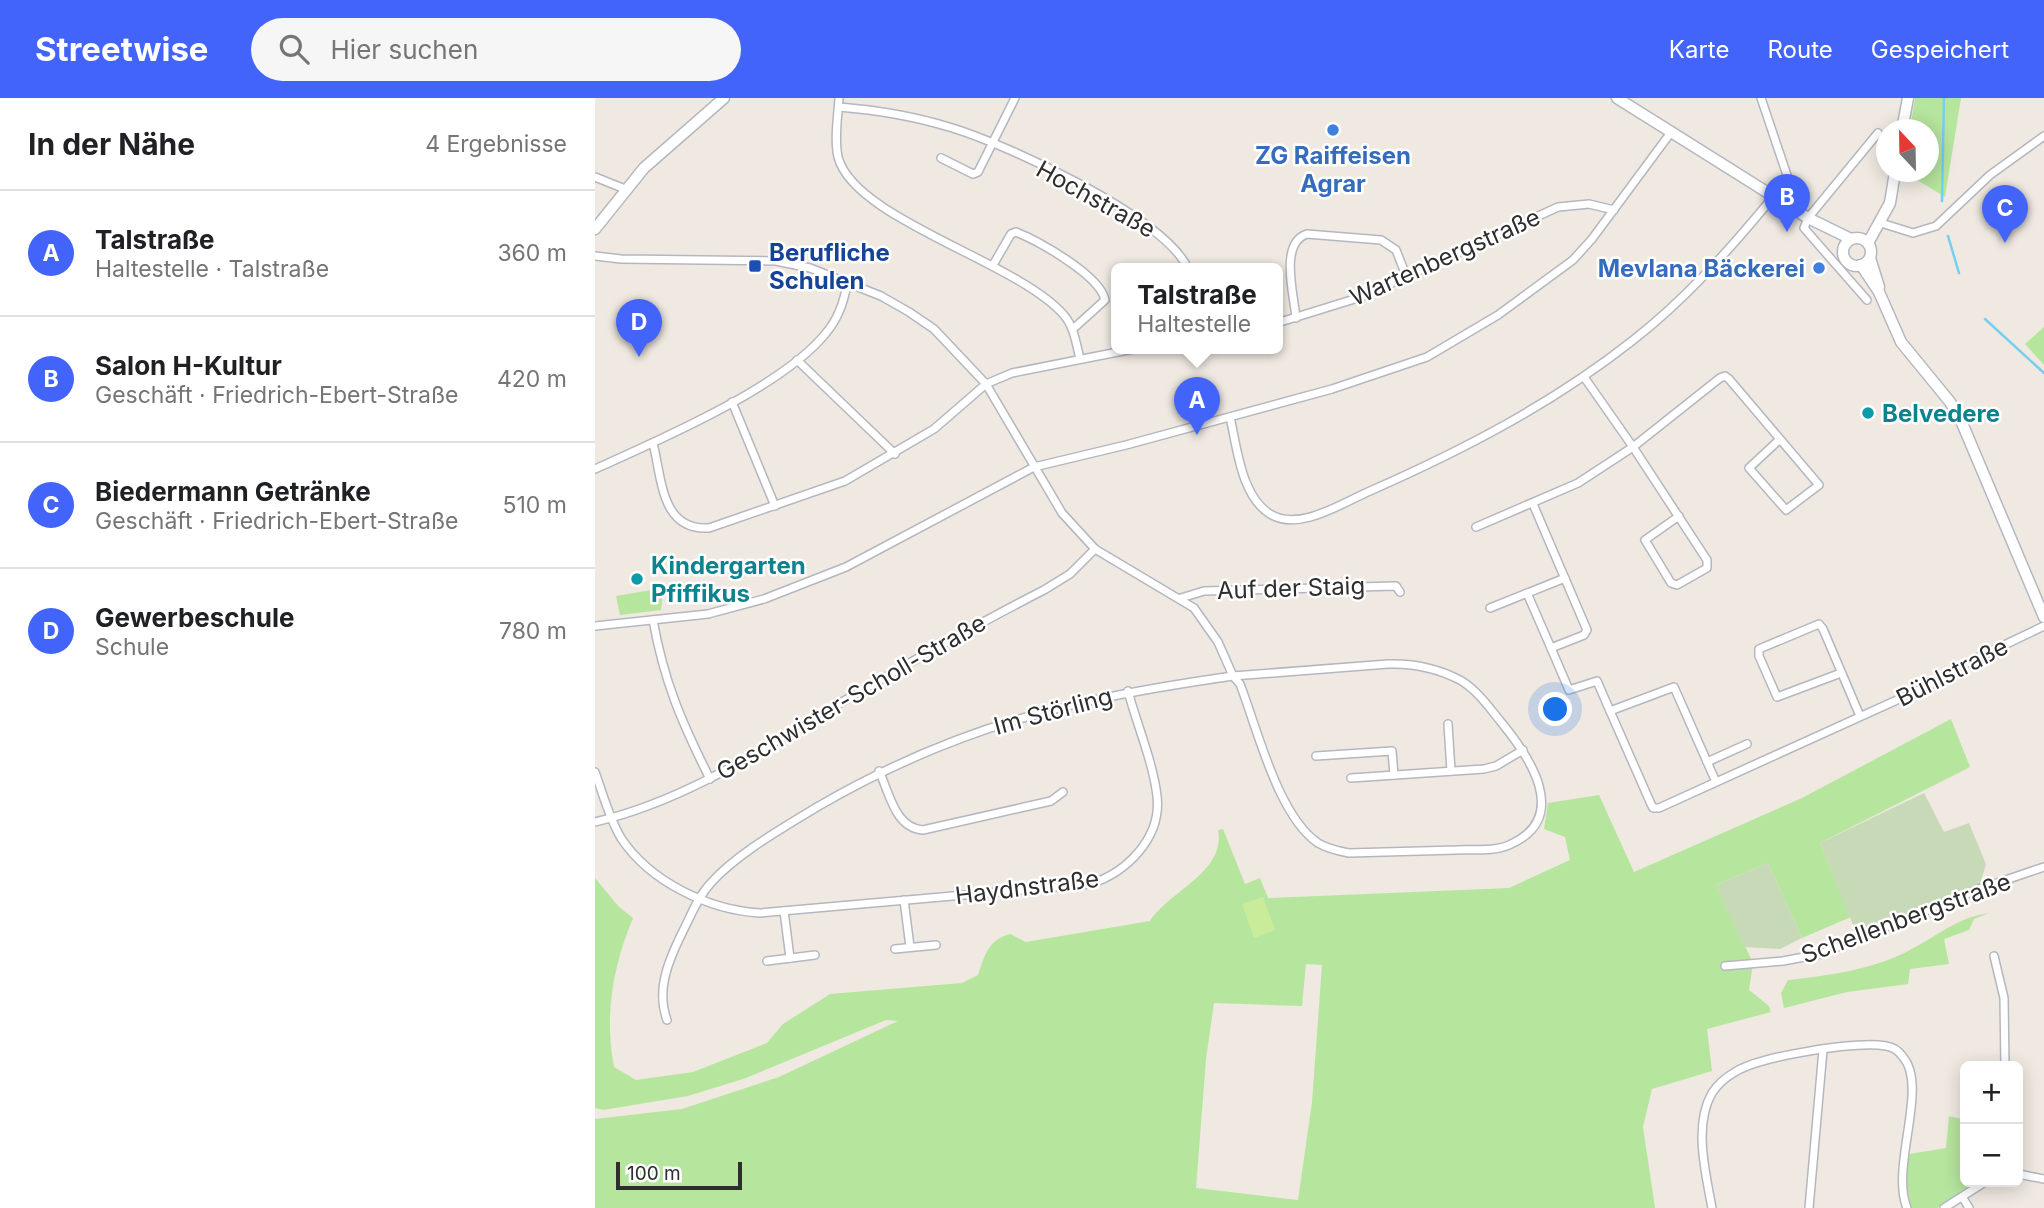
<!DOCTYPE html>
<html lang="de">
<meta charset="utf-8">
<style>
body{margin:0;font-family:Inter,sans-serif;background:#f6f6f6;color:#202124}
.controls{position:absolute;right:21px;bottom:21px;display:grid;overflow:hidden;border-radius:10px;box-shadow:0 4px 18px #0003}
.controls button{width:63px;height:63px;display:grid;place-items:center;padding:0;border:0;border-bottom:2px solid #e0e0e0;background:#fff;color:#202124;font:35px sans-serif}
.compass{position:absolute;left:1281px;top:21px;width:63px;height:63px;border-radius:50%;background:#fff;box-shadow:0 4px 18px #0003;rotate:338deg}
.scale{position:absolute;left:21px;bottom:18px;width:126px;box-sizing:border-box;padding-left:7px;border:4px solid #2e2e2e;border-top:0;font-size:19px;line-height:24px;white-space:nowrap;color:#2e2e2e;-webkit-text-stroke:5px #fff;paint-order:stroke}
.you{position:absolute;left:961px;top:612px;width:24px;height:24px;margin:-18px;border:5px solid #fff;border-radius:50%;background:#1a73e8;box-shadow:0 0 0 10px #1a73e833}
.badge{display:grid;place-items:center;width:46px;height:46px;border-radius:50%;background:#4264fb;color:#fff;font-size:23px;font-weight:700}
.pin{position:absolute;translate:-50% -58px;filter:drop-shadow(0 2px 4px #0008)}
.pin::after{content:'';position:absolute;top:37px;width:24px;height:21px;background:inherit;clip-path:polygon(0 0,100% 0,50% 100%)}
.popup{position:absolute;left:516px;top:165px;width:172px;height:91px;box-sizing:border-box;display:grid;place-content:center;border-radius:10px;background:#fff;filter:drop-shadow(0 2px 5px #0005);font-size:23px;white-space:nowrap;color:#757577}
.popup b{font-size:26px;color:#202124}
.popup::after{content:'';position:absolute;left:50%;top:100%;margin-left:-14px;border:14px solid transparent;border-top-color:#fff}
.list{margin:0;padding:0;list-style:none}
h2{display:flex;justify-content:space-between;align-items:center;height:91px;margin:0;padding:0 28px;font-size:30px}
h2 small{font-size:23px;font-weight:400;color:#757577}
.list li{display:grid;grid-template-columns:46px 1fr auto;gap:21px;align-items:center;box-sizing:border-box;height:126px;padding:0 28px;border-top:2px solid #e0e0e0}
.list b{display:block;font-size:26px;white-space:nowrap}
.list p{margin:0;font-size:23px;white-space:nowrap;color:#757577}
.list em{font-size:23px;font-style:normal;color:#757577}
.icon{flex:none;width:38px;height:38px;fill:none;stroke:currentColor;stroke-width:2;stroke-linecap:round;stroke-linejoin:round}
.map{position:relative;flex:none;width:1449px;height:1110px;overflow:hidden}
header{display:flex;align-items:center;gap:42px;box-sizing:border-box;height:98px;padding:0 35px;background:#4264fb;color:#fff}
header strong{font-size:33px}
nav{display:flex;gap:38px;margin-inline-start:auto;font-size:24px}
.search{width:490px;height:63px;background:#f6f6f6;display:flex;align-items:center;gap:18px;box-sizing:border-box;padding:0 24px;border-radius:38px;color:#757577;font-size:26px}
main{display:flex}
aside{flex:1;background:#fff}
.map>svg:first-child{display:block}
.green{fill:#b6e59e;fill-rule:evenodd}
.cemetery{fill:#c8d9b8}
.pitch{fill:#c9ec9a}
.lines{fill:none;stroke-linecap:round;stroke-linejoin:round}
.stream{stroke:#75cff0;stroke-width:2.5}
.street-casing{stroke:#b4b7c1;stroke-width:10}
.secondary-casing{stroke:#b4b7c1;stroke-width:13}
.street{stroke:#fff;stroke-width:7}
.secondary{stroke:#fff;stroke-width:10}
.shop-dot{fill:#3f7fe0;stroke:#fff;stroke-width:2.5}
.transit-dot{fill:#1a4fb4;stroke:#fff;stroke-width:2.5}
.culture-dot{fill:#0f9aa8;stroke:#fff;stroke-width:2.5}
.labels{text-anchor:middle;dominant-baseline:central;stroke-width:5;stroke-linejoin:round;paint-order:stroke}
.shop-label{font-size:24px;font-weight:bold;fill:#366cbe;stroke:#fff}
.street-label{font-size:24px;fill:#2e2e2e;stroke:#fff}
.transit-label{font-size:24px;font-weight:bold;fill:#164399;stroke:#fff;text-anchor:start}
.culture-label{font-size:24px;font-weight:bold;fill:#0d838f;stroke:#fff;text-anchor:start}
</style>
<header>
<strong>Streetwise</strong>
<div class="search"><svg class="icon" aria-label="search" viewBox="0 0 24 24"><circle cx="10" cy="10" r="6"/><path d="M15 15l6 6"/></svg>Hier suchen</div>
<nav><a>Karte</a><a>Route</a><a>Gespeichert</a></nav>
</header>
<main>
<aside>
<h2>In der Nähe<small>4 Ergebnisse</small></h2>
<ul class="list">
<li><span class="badge">A</span><div><b>Talstraße</b><p>Haltestelle · Talstraße</p></div><em>360 m</em></li>
<li><span class="badge">B</span><div><b>Salon H-Kultur</b><p>Geschäft · Friedrich-Ebert-Straße</p></div><em>420 m</em></li>
<li><span class="badge">C</span><div><b>Biedermann Getränke</b><p>Geschäft · Friedrich-Ebert-Straße</p></div><em>510 m</em></li>
<li><span class="badge">D</span><div><b>Gewerbeschule</b><p>Schule</p></div><em>780 m</em></li>
</ul>
</aside>
<div class="map">
<svg width="1449" height="1110" viewBox="0 0 1449 1110">
<rect width="100%" height="100%" fill="#efe9e1"/>
<g class="green">
<polygon points="1320,0 1366,0 1350,99 1309,74 1334,74 1334,32 1315,31"/>
<polygon points="1449,229 1449,267 1430,246"/>
<polygon points="68,490 66,512 25,517 21,498"/>
<path d="M1356 621 1375 669 1225 745 1256 819 1207 840 1173 765 1121 787 1158 865 1154 892 1174 908 1176 914 1112 931 1117 973 1057 991 1048 1029 1060 1110H0V1021L87 1011 184 979 303 923 291 922 151 980 93 998 8 1012 0 1010V780L24 809 38 820C18 868 9 917 19 969L41 982 98 974 172 945 188 926 235 896 367 885 383 877C390 857 393 842 415 836L431 844 555 823C574 793 631 774 623 732L628 731 650 786 665 780 673 800 914 790 975 762 970 739 949 731 953 705 1004 697 1039 774 1207 700ZM711 866 727 867 717 1004 703 1102 601 1090 611 961 619 905 707 908Z"/>
<path d="M1394 815 1379 821 1374 832 1349 841 1354 866 1315 871 1313 886 1252 894 1189 910 1186 895 1193 882C1233 878 1280 871 1315 852 1342 838 1363 819 1394 815Z"/>
<polygon points="1354,1018 1370,1022 1370,1084 1385,1084 1342,1110 1316,1110 1310,1078 1314,1056 1351,1050"/>
</g>
<g class="cemetery">
<polygon points="1329,695 1349,734 1374,725 1391,766 1384,789 1263,839 1225,745"/>
<polygon points="1173,765 1207,840 1185,851 1149,849 1121,787"/>
</g>
<polygon class="pitch" points="668,799 680,832 659,840 647,806"/>
<g class="lines">
<g class="stream">
<polyline points="1347,103 1349,0"/>
<polyline points="1353,138 1364,175"/>
<polyline points="1390,221 1449,275"/>
</g>
<g class="street-casing">
<g id="street">
<path d="M244 0C243 18 239 41 243 59 259 121 421 163 468 216 479 228 481 245 485 261"/>
<polyline points="1166,0 1196,89 1191,107"/>
<path d="M244 9C281 12 318 18 354 29 409 45 571 119 593 171"/>
<polyline points="346,60 378,76 383,74 420,0"/>
<polyline points="0,79 30,91"/>
<polyline points="1286,125 1318,135 1341,128 1395,77 1449,38"/>
<path d="M0 158 26 161 181 163 215 170 286 198 314 214 339 231 391 286 467 415 500 451 599 510 623 544 638 578C478 601 363 627 222 709 188 730 141 756 115 786 102 800 95 820 86 837 73 864 61 892 72 922"/>
<path d="M398 167 416 136 421 134C443 143 505 177 510 202L478 231"/>
<polyline points="1272,202 1209,130 1213,120 1283,35"/>
<path d="M701 220C699 197 684 145 712 136L786 142 801 152 812 180"/>
<polyline points="682,225 766,199 963,109 994,106 1019,112"/>
<polyline points="202,262 300,356"/>
<polyline points="137,304 180,408"/>
<path d="M635 319C642 349 646 398 675 416 704 434 747 405 775 393 868 352 957 306 1037 243 1090 202 1136 150 1178 99"/>
<path d="M58 345C67 381 66 433 114 430L250 383 339 331 391 286 417 275 538 251"/>
<path d="M0 371C64 342 188 289 231 235 243 221 249 204 252 186"/>
<polyline points="938,406 992,532 989,537 956,550 974,592 1002,583 1015,613"/>
<polyline points="1084,418 1050,442 1076,485 1082,487 1112,470 1112,462 1038,349 1125,280 1130,278 1134,281 1224,387 1191,412 1154,370 1184,342"/>
<polyline points="881,429 983,385 1038,349 989,279"/>
<polyline points="932,495 956,550"/>
<polyline points="586,500 609,493 801,488 805,494"/>
<polyline points="895,510 970,480"/>
<path d="M58 522C69 584 87 625 115 681"/>
<polyline points="0,528 113,516 169,501 251,469 439,369 531,347 737,291 832,259 903,217 978,162 997,141 1077,33"/>
<path d="M793 566C819 565 842 570 865 582 882 592 893 608 906 624 934 658 977 720 914 747 898 754 878 751 861 752 825 753 790 754 754 755 743 753 733 751 723 745 683 718 662 630 645 586L638 578Z"/>
<polyline points="1246,575 1182,599 1164,558 1164,551 1224,526 1228,531 1265,618"/>
<polyline points="853,626 856,673"/>
<polyline points="721,658 797,653 799,677"/>
<polyline points="1112,664 1152,646"/>
<path d="M284 673C295 696 300 730 328 732L456 703 468 694"/>
<path d="M0 674C8 696 14 720 26 740 55 784 114 812 165 815L495 786C531 775 567 740 562 698 558 664 542 627 533 593"/>
<polyline points="756,680 889,671 901,668 928,652"/>
<polyline points="1121,684 1079,589 1015,613 1056,706 1058,710 1064,710 1335,587 1361,570 1449,528"/>
<path d="M0 724C86 704 160 656 235 611 305 570 376 529 449 492L475 476 500 451"/>
<polyline points="309,802 315,849"/>
<polyline points="189,813 195,860"/>
<polyline points="300,851 341,847"/>
<polyline points="1399,858 1409,900 1410,968"/>
<polyline points="172,863 220,857"/>
<polyline points="1130,868 1188,863 1225,856 1384,791 1449,769"/>
<polyline points="1423,1076 1449,1081"/>
<polyline points="1368,1100 1374,1110"/>
<path d="M1117 1110C1111 1076 1098 1028 1117 995 1123 986 1131 979 1140 974 1166 958 1261 943 1291 948 1298 949 1304 953 1308 959 1334 989 1295 1069 1312 1110"/>
<polyline points="1214,1110 1228,952"/>
<polyline points="1349,1110 1390,1084"/>
</g>
</g>
<g class="secondary-casing">
<g id="secondary">
<polyline points="1022,0 1213,120 1256,141"/>
<polyline points="1307,32 1313,0"/>
<polyline points="0,131 49,70 129,0"/>
<circle cx="1262" cy="154" r="14"/>
<polyline points="1273,145 1295,105 1300,74"/>
<polyline points="1275,160 1284,189"/>
<polyline points="1266,167 1284,194 1306,244 1355,304 1367,325 1449,519"/>
</g>
</g>
<use href="#street" class="street"/>
<use href="#secondary" class="secondary"/>
</g>
<g class="shop-dot">
<circle cx="738" cy="32" r="7"/>
<circle cx="1224" cy="170" r="7"/>
</g>
<rect class="transit-dot" x="153" y="161" width="14" height="14" rx="3.5"/>
<g class="culture-dot">
<circle cx="1273" cy="315" r="7"/>
<circle cx="42" cy="481" r="7"/>
</g>
<g class="labels">
<g class="shop-label">
<text x="738" y="57">ZG Raiffeisen<tspan x="738" dy="28">Agrar</tspan></text>
<text x="1210" y="170" text-anchor="end">Mevlana Bäckerei</text>
</g>
<g class="street-label">
<text transform="translate(501 101) rotate(29)">Hochstraße</text>
<text transform="translate(850 159) rotate(-24)">Wartenbergstraße</text>
<text transform="translate(696 490) rotate(-2)">Auf der Staig</text>
<text transform="translate(1357 574) rotate(-27)">Bühlstraße</text>
<text transform="translate(256 599) rotate(-30)">Geschwister-Scholl-Straße</text>
<text transform="translate(458 613) rotate(-15)">Im Störling</text>
<text transform="translate(432 789) rotate(-7)">Haydnstraße</text>
<text transform="translate(1311 820) rotate(-20)">Schellenbergstraße</text>
</g>
<g class="transit-label">
<text x="174" y="154">Berufliche<tspan x="174" dy="28">Schulen</tspan></text>
</g>
<g class="culture-label">
<text x="1287" y="315">Belvedere</text>
<text x="56" y="467">Kindergarten<tspan x="56" dy="28">Pfiffikus</tspan></text>
</g>
</g>
</svg>
<div class="controls">
<button>+</button>
<button>−</button>
</div>
<svg class="compass" viewBox="-18 -18 36 36"><path d="M0-13l5 13h-10z" fill="#e53935"/><path d="M0 13l5-13h-10z" fill="#757577"/></svg>
<div class="scale">100 m</div>
<div class="you"></div>
<div class="pin badge" style="left:602px;top:337px">A</div>
<div class="popup"><b>Talstraße</b>Haltestelle</div>
<div class="pin badge" style="left:1192px;top:134px">B</div>
<div class="pin badge" style="left:1410px;top:145px">C</div>
<div class="pin badge" style="left:44px;top:259px">D</div>
</div>
</main>
